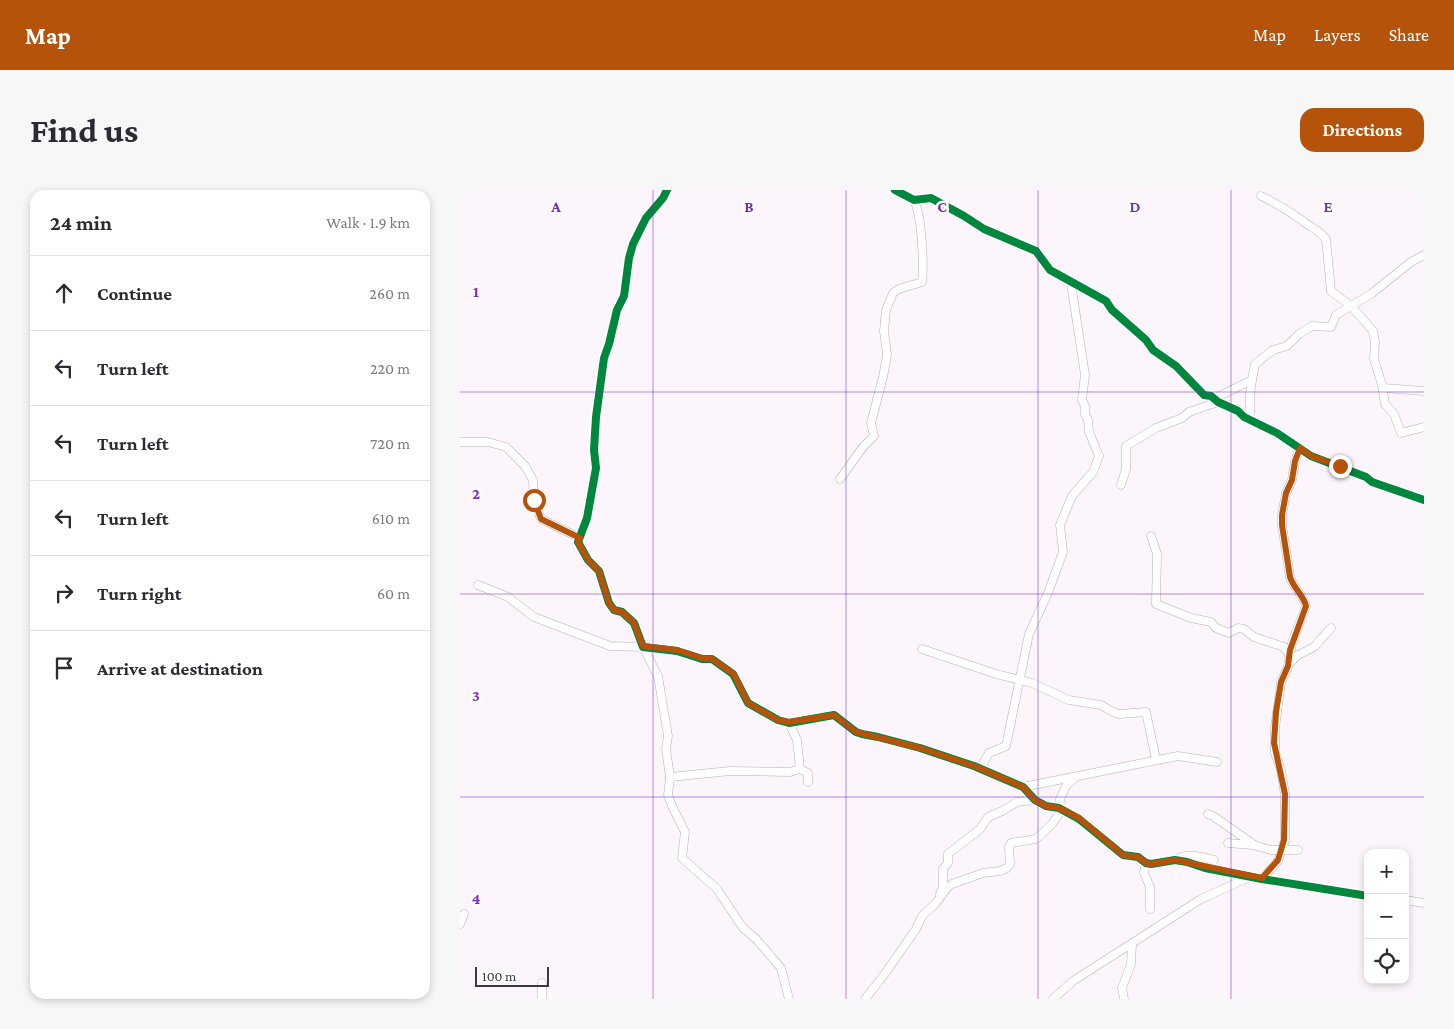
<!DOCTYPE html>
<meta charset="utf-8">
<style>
body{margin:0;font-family:"Crimson Pro",serif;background:#f7f7f7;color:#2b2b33}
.controls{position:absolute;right:15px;bottom:15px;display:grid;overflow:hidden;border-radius:10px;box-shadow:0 2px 8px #0003}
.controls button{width:45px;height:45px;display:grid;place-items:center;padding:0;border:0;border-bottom:1px solid #e1e1e2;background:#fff;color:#2b2b33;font:25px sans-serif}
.scale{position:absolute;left:15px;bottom:12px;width:74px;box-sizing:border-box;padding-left:5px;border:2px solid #3e393c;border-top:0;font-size:14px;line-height:18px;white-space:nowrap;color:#3e393c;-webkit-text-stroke:4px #fff;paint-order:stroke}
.stop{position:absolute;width:15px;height:15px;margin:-11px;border:4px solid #b45309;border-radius:50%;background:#fff}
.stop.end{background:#b45309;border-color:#fff;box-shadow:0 1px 5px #0008}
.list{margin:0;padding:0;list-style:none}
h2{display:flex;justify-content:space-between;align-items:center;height:65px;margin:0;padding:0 20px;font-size:21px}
h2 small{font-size:16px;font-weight:400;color:#7c7c81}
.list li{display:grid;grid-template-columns:32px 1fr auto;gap:15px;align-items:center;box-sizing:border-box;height:75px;padding:0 20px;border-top:1px solid #e1e1e2}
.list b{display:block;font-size:19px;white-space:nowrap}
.list em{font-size:16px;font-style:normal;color:#7c7c81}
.icon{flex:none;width:28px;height:28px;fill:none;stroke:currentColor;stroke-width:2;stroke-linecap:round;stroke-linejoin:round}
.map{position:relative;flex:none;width:964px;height:809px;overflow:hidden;border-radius:15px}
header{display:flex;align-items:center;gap:30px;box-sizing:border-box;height:70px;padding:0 25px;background:#b45309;color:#fff}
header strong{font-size:24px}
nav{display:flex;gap:28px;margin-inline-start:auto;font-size:18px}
.intro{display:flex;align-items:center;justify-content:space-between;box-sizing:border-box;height:120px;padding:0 30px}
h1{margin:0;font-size:35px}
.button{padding:12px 22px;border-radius:15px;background:#b45309;color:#fff;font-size:18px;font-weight:700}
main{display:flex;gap:30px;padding:0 30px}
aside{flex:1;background:#fff;border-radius:15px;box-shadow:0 2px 8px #0003}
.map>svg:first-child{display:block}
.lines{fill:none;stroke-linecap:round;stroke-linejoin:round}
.minor-casing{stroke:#b6b1b5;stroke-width:9}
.minor{stroke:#fffefe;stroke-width:8}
.cycleway-casing{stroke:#fff;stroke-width:11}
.cycleway{stroke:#00873e;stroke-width:8}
.route{stroke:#b45309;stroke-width:6}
.grid{fill:none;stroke:#7b2cbf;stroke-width:1;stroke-opacity:0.55}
.grid-label{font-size:16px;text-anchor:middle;font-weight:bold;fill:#7b2cbf;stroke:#fff;stroke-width:5;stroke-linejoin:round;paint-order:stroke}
</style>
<header>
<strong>Map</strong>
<nav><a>Map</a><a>Layers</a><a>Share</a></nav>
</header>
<div class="intro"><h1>Find us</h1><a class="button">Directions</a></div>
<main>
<aside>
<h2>24 min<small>Walk · 1.9 km</small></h2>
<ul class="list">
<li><svg class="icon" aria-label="ahead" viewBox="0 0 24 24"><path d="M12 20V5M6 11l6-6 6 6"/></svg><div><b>Continue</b></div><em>260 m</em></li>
<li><svg class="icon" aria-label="left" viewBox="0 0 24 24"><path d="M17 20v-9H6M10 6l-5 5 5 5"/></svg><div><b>Turn left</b></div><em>220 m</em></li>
<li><svg class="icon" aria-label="left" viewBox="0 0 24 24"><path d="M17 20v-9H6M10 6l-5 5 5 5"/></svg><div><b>Turn left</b></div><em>720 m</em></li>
<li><svg class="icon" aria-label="left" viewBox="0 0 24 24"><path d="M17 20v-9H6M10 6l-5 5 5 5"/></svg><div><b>Turn left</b></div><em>610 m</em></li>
<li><svg class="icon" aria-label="right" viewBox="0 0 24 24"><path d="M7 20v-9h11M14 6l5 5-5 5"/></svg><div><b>Turn right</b></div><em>60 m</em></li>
<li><svg class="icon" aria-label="arrive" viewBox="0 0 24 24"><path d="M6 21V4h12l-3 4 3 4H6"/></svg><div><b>Arrive at destination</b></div></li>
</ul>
</aside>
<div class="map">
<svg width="964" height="809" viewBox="0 0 964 809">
<rect width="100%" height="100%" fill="#fcf5fb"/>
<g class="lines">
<g class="minor-casing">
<g id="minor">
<polyline points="207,0 203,8 186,28 173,54 169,68 164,106 157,120 149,154 144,168 136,227 134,260 136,278 127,328 118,352 128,370 139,381 149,413 154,420 162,422 174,433 183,457 217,461 242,469 252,469 273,484 288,513 318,530 329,533 374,525 396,542 402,544 418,547 460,558 514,576 563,597 575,610 586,616 599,618 619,629 663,665 678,667 686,673 691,674 715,670 727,672 745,678 802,689 908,706"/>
<polyline points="435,0 454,10 471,8 504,26 524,39 576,61 590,80 646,111 652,120 686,150 693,160 716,176 744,205 751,206 758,212 778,221 784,227 817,243 851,266 906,287 912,292 964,310"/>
<path d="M801 6C818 14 832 23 847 34 854 39 861 42 866 49L871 101 891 116 913 141 915 152 914 169 922 195 925 214 934 224 941 243 964 237"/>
<polyline points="923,198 964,201"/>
<polyline points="755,208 792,190 795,174 813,160 827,156 839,144 852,136 871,137 876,125 911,104 951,72 964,65"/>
<polyline points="784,227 790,223 790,205 792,190"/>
<polyline points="0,252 28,252 46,257 65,276 73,290 74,310 81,329 120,348"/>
<path d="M380 289 403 257 414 246 411 233 423 187 427 165 424 141 426 120 433 103 439 99 462 92C464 74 462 26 454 10"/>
<polyline points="661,295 666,279 666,256 696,238 722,228 729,222 758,212"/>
<polyline points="691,346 697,364 696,414 731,428 751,432 756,438 769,443 778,438 784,439 794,447 824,457 829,465"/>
<polyline points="18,395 48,407 74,427 150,456 183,457 198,486 208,546 206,559 210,587 208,605 212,616 225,642 222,668 257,699 283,738 296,749 321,778 329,809"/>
<polyline points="462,459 536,484 572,493 609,510 641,515 653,522 659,524 686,522 696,569"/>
<polyline points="828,475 838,465 854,457 871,438"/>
<polyline points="329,533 337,550 340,579"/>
<polyline points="520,579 529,563 546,556 569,444 588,403 603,362 600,335 612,306 633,282 639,266 629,242 628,230 625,224 625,216 622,210 625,185 611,93"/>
<polyline points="210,587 270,581 330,582 340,579 348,583 348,592"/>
<polyline points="563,597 718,566 757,572"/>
<polyline points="748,624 753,626 796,656 811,660 838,660"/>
<polyline points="768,653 792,655"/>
<path d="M717 669C729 662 741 667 754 670"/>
<polyline points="686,673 684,683 690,697 690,719"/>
<path d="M802 689 818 671 825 650V604L821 580 815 563V538L821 492 828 477 832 453 846 416C844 406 834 399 830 387L822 335V325L826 303 832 290 835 271 840 258"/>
<polyline points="480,704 483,697 483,679 488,673 488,664 520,639 528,627 542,621 557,612 575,610"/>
<polyline points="945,710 964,713"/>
<polyline points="0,734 4,724"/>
<polyline points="82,793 82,809"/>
<polyline points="405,809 424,785 456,739 462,726 476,713 487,698 492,694 523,683 540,681 547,678 550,674 549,657 551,653 576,649 592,634 599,624 600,609 606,596 615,588"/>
<polyline points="593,809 613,791 741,709 792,686"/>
<polyline points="664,809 662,798 671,774 672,754"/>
</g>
</g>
<use href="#minor" class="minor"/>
<g class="cycleway-casing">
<g id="cycleway">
<polyline points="207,0 203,8 186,28 173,54 169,68 164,106 157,120 149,154 144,168 136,227 134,260 136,278 127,328 118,352 128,370 139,381 149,413 154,420 162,422 174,433 183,457 217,461 242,469 252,469 273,484 288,513 318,530 329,533 374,525 396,542 402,544 418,547 460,558 514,576 563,597 575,610 586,616 599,618 619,629 663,665 678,667 686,673 691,674 715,670 727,672 745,678 802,689 908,706"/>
<polyline points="435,0 454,10 471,8 504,26 524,39 576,61 590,80 646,111 652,120 686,150 693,160 716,176 744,205 751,206 758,212 778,221 784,227 817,243 851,266 906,287 912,292 964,310"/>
</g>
</g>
<use href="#cycleway" class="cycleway"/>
</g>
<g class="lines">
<path class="route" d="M74 310 81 329 120 348 118 352 128 370 139 381 149 413 154 420 162 422 174 433 183 456 217 460 242 468 252 469 258 473 274 484 288 513 318 530 329 532 374 525 396 542 460 558 514 576 563 597 575 610 586 616 599 618 619 628 663 665 678 667 686 673 691 674 715 670 802 688 818 670 824 650 825 604 814 553 816 522 821 492 828 476 830 460 846 416C844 406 834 399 830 387L822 335V325L826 303 832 290 835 271 840 258 851 266 880 276"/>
</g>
<path class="grid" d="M193 0V809M386 0V809M578 0V809M771 0V809M0 202H964M0 404H964M0 607H964"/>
<g class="grid-label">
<text x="96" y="22">A</text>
<text x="289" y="22">B</text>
<text x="482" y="22">C</text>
<text x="675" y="22">D</text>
<text x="868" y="22">E</text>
<text x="16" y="107">1</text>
<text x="16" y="309">2</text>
<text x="16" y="511">3</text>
<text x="16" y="714">4</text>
</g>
</svg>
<div class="controls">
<button>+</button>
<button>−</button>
<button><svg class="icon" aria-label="locate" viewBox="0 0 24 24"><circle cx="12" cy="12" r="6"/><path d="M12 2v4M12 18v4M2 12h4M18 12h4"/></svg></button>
</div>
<div class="scale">100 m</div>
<div class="stop" style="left:74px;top:310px"></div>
<div class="stop end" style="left:880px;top:276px"></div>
</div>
</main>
